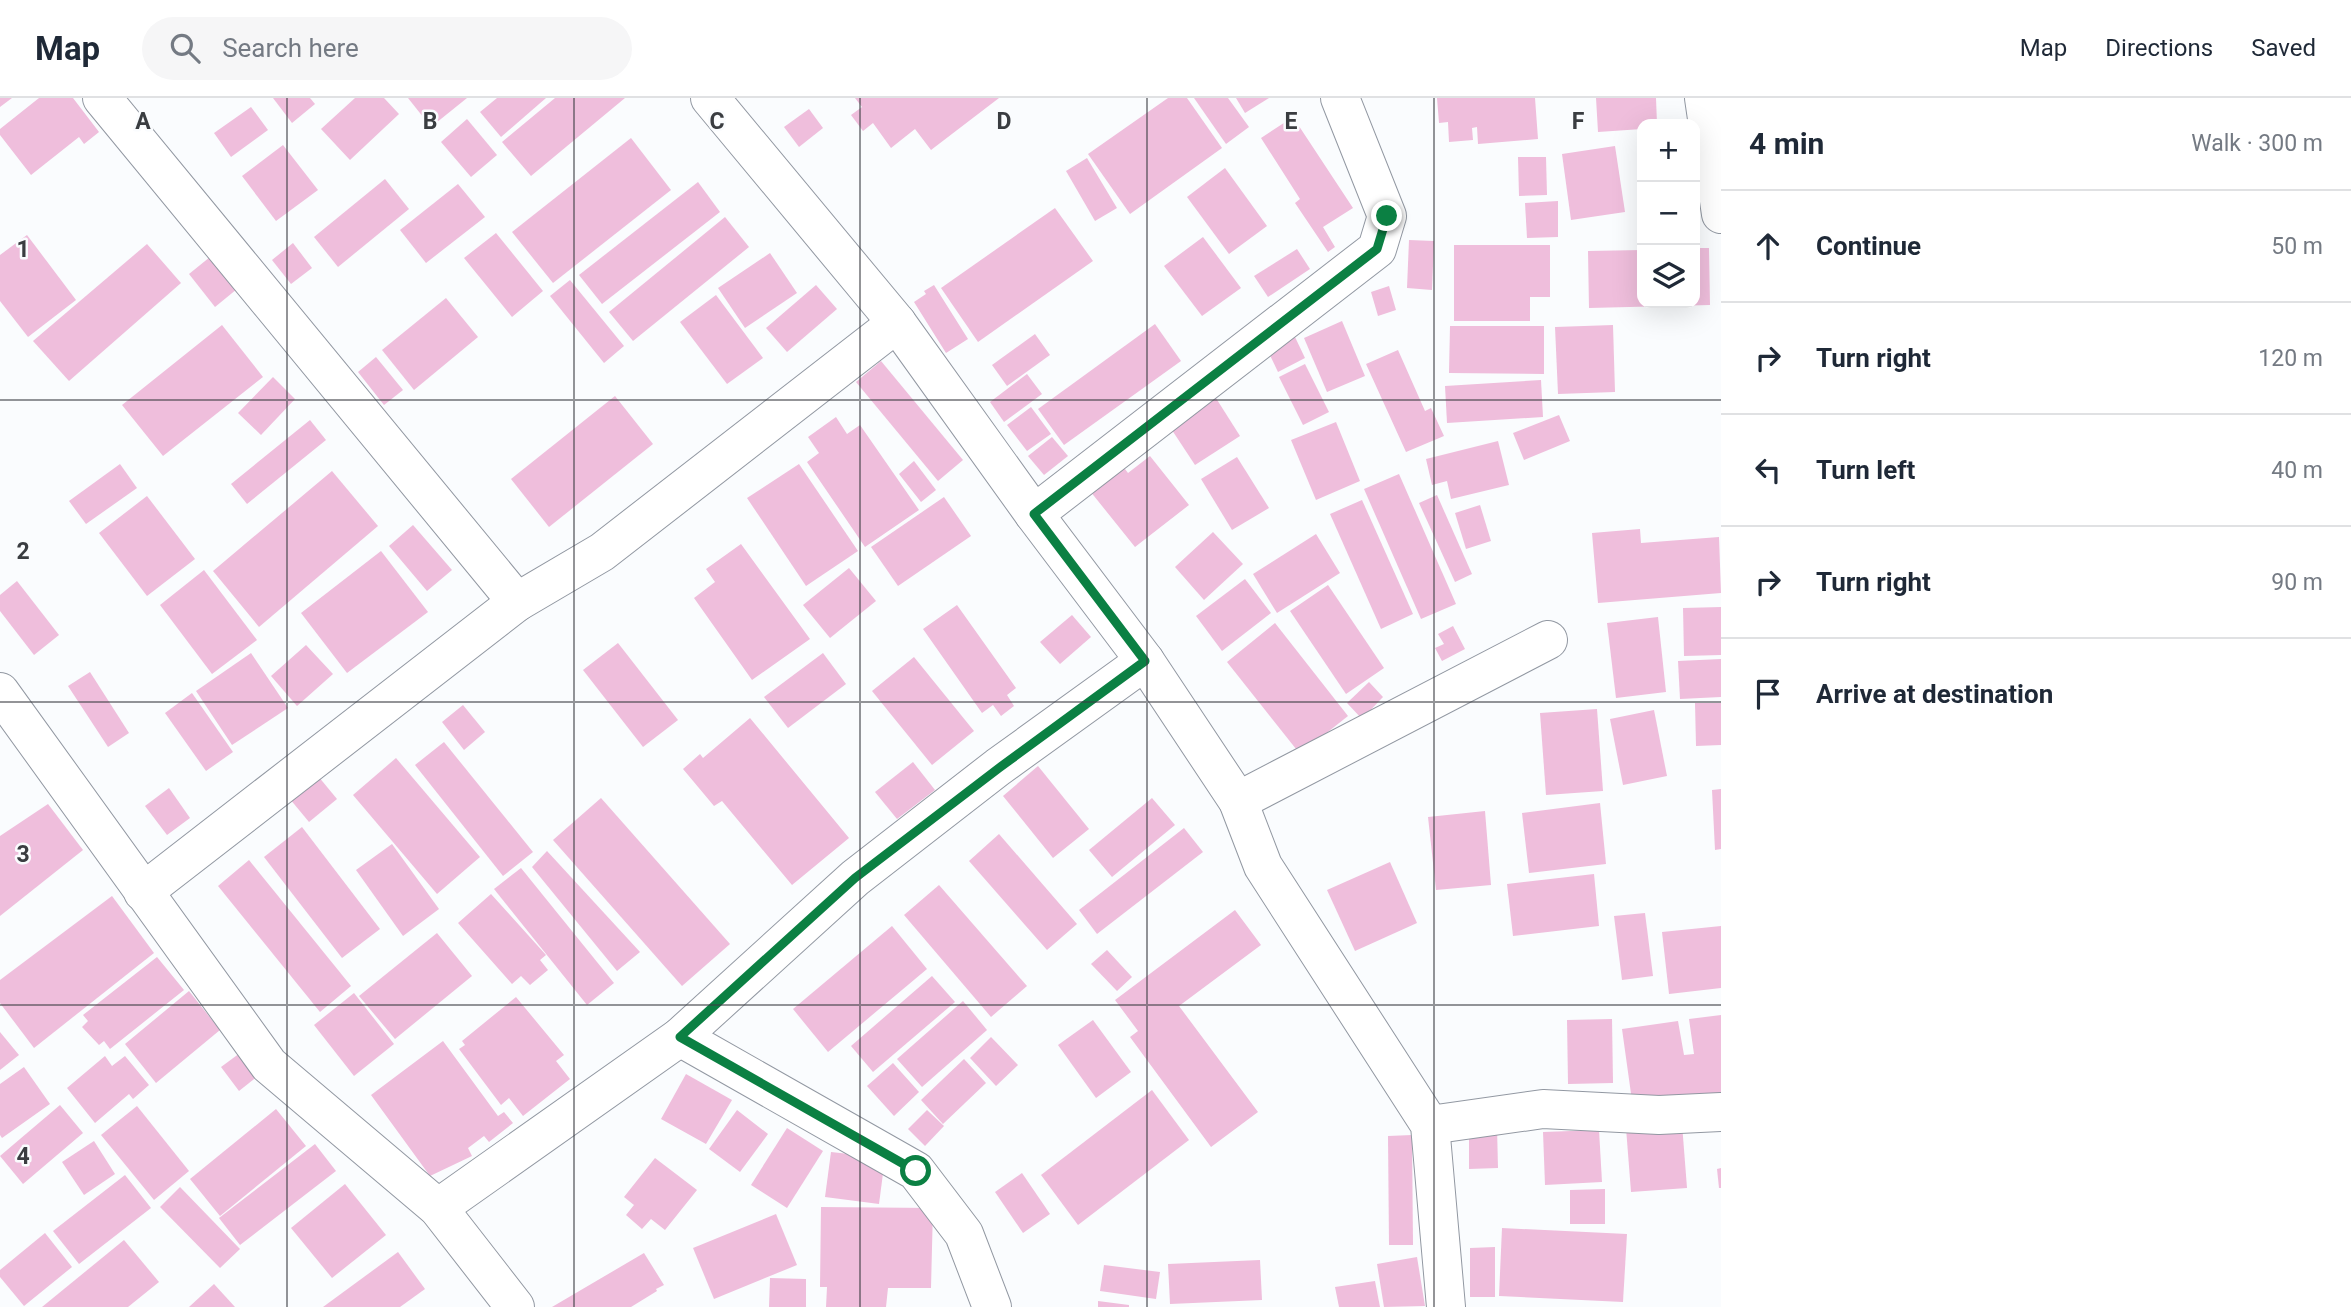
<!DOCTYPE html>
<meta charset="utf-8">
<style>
body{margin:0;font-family:Roboto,sans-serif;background:#f6f6f7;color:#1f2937}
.controls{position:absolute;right:21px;top:21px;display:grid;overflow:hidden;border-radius:14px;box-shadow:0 7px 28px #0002}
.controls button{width:63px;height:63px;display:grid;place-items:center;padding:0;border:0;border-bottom:2px solid #e0e1e3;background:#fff;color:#1f2937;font:35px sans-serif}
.stop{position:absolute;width:21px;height:21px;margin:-16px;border:5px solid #0b8043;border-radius:50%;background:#fff}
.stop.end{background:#0b8043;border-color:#fff;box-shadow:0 2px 7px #0008}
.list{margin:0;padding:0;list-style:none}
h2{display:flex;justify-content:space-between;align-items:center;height:91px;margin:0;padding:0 28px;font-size:30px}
h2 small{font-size:23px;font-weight:400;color:#747a83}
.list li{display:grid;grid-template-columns:46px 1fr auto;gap:21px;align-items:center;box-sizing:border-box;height:112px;padding:0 28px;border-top:2px solid #e0e1e3}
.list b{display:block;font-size:26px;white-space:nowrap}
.list em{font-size:23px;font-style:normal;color:#747a83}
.icon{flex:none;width:38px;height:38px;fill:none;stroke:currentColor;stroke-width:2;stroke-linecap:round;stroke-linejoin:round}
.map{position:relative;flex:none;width:1721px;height:1209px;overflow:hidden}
header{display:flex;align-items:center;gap:42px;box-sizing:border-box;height:98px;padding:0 35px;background:#fff;border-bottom:2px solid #e0e1e3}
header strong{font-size:33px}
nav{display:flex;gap:38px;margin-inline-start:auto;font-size:24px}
.search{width:490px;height:63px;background:#f6f6f7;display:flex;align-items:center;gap:18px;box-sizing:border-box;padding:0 24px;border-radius:38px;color:#747a83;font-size:26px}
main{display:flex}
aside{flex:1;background:#fff}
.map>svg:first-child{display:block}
.building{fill:#efbedc}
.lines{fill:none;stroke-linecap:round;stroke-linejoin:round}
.minor-casing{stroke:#9298a2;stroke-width:40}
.minor{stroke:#fff;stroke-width:38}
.route{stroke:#0b8043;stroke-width:9}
.grid{fill:none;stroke:#3a3d41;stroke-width:2;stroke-opacity:0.55}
.grid-label{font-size:23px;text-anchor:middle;font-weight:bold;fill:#3a3d41;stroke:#fafcfe;stroke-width:5;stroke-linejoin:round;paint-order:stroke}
</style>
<header>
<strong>Map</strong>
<div class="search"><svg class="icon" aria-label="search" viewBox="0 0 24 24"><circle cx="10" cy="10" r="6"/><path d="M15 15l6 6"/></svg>Search here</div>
<nav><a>Map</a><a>Directions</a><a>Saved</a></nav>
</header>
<main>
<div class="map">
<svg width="1721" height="1209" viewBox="0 0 1721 1209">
<rect width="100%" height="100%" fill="#fafcfe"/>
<g class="building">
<polygon points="0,0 12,0 0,9"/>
<polygon points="39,0 73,0 99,34 84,46 79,39 31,77 0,37 0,31"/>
<polygon points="273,0 310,0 315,6 292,25"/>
<polygon points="355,0 384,0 399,16 350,62 321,31"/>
<polygon points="408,0 467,0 431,29"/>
<polygon points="497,0 546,0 501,39 480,14"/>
<polygon points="555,0 625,0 531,78 502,44"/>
<polygon points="855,0 999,0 931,52 915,31 891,50 873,25 863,33 851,17 862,9"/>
<polygon points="1168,0 1187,0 1222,50 1130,116 1088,56"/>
<polygon points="1194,0 1228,0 1249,29 1226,46"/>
<polygon points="1236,0 1269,0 1245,15"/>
<polygon points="1437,0 1535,0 1538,41 1478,46 1477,29 1472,30 1473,42 1449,44 1448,24 1439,25"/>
<polygon points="1596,0 1656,0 1657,26 1642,26 1642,31 1598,34"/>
<polygon points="251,9 268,32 231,59 214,35"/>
<polygon points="809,11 823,30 799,49 784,29"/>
<polygon points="1293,19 1353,110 1323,129 1335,149 1328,154 1295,105 1300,101 1261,40"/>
<polygon points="467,21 497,57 471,79 441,44"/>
<polygon points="631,40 671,92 553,185 512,134"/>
<polygon points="283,47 318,92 276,123 242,78"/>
<polygon points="1615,48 1625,114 1571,122 1562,56"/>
<polygon points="1518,59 1546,59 1547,97 1519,98"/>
<polygon points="1087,60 1117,110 1095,123 1066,73"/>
<polygon points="1225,70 1267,128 1229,156 1187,99"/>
<polygon points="385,81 409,111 338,169 314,139"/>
<polygon points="698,84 720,114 602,206 579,177"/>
<polygon points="458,86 485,119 426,165 400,132"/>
<polygon points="1558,103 1558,139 1527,140 1525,105"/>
<polygon points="1055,110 1093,163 978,244 941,190"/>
<polygon points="725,119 749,149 633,243 609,214"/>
<polygon points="496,135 543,193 512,219 464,160"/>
<polygon points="27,137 76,202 28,239 0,203 0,157"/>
<polygon points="1203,139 1241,190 1202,218 1164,168"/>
<polygon points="1409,142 1434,143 1432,192 1407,190"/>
<polygon points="293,145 312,170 291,186 272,162"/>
<polygon points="147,146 181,185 69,283 33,243"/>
<polygon points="1454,147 1550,147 1550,199 1530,199 1530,223 1454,223"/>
<polygon points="1695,150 1709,150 1710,207 1589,210 1588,153 1642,152 1642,205 1695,205"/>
<polygon points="1297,151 1310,171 1268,199 1254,178"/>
<polygon points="770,155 797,195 745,230 718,190"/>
<polygon points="210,159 237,191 215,209 189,176"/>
<polygon points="570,182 624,248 604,265 550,198"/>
<polygon points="816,187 837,211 787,254 766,230"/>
<polygon points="934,187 968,241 946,255 914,204 926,196 924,193"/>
<polygon points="1389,188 1396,212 1378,218 1371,194"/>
<polygon points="716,197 763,260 727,286 680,224"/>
<polygon points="446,200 478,239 414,292 382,252"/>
<polygon points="1342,223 1365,278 1327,294 1304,240"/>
<polygon points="1155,226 1181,263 1064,347 1038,311"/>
<polygon points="222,227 263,279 163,358 122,307"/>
<polygon points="1613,227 1615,294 1558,296 1555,229"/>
<polygon points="1450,228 1544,228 1544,276 1449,275"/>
<polygon points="1035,236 1050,257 1007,288 992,267"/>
<polygon points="1295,239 1305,260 1278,274 1268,253"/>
<polygon points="1398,252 1425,313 1431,310 1444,338 1406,354 1366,266"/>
<polygon points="376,259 403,292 384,307 358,274"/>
<polygon points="881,263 963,362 938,383 856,284"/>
<polygon points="1305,266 1329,314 1303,327 1279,279"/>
<polygon points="1027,276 1042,296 1004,324 990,304"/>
<polygon points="273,279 295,301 261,337 238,315"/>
<polygon points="1541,282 1543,319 1447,325 1445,288"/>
<polygon points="1214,297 1240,338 1195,367 1168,326"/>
<polygon points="615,298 653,346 549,429 511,381"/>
<polygon points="1031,309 1051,336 1027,353 1007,327"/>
<polygon points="1559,317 1570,343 1524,362 1513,335"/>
<polygon points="836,319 847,336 860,327 919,412 865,449 807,364 819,355 808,339"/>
<polygon points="310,322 326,342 247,406 231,386"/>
<polygon points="1336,324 1360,383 1316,402 1291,342"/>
<polygon points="1052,339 1068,358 1044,377 1028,358"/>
<polygon points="1498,343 1509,387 1451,401 1447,383 1432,387 1426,361"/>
<polygon points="1150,358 1189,407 1135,449 1090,393 1122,367 1128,375"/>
<polygon points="1237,359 1269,410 1232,432 1201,381"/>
<polygon points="914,363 936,392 921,404 899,376"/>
<polygon points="120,366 137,390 86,426 69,403"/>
<polygon points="799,366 858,453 806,488 747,400"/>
<polygon points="332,373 378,428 259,529 213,473"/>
<polygon points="1399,376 1456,506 1421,521 1364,391"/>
<polygon points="1437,397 1472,476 1455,484 1419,405"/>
<polygon points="147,398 195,461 147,498 99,435"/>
<polygon points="944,399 971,438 898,488 871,449"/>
<polygon points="1362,402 1413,516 1381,531 1330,416"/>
<polygon points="1480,407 1491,443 1466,451 1455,415"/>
<polygon points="413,427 452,472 427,493 389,448"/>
<polygon points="1640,431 1641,445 1719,439 1721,495 1598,505 1592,435"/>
<polygon points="1213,434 1243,466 1204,502 1175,469"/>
<polygon points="1316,436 1340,475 1277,515 1253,476"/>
<polygon points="741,446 810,541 752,582 694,500 715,484 706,471"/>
<polygon points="381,453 428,514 347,575 301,515"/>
<polygon points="849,470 876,503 830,540 803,507"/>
<polygon points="204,472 257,542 212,576 160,507"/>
<polygon points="1245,481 1271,515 1222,553 1196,518"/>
<polygon points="17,483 59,537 34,557 0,513 0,497"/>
<polygon points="1328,487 1384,570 1346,596 1290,513"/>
<polygon points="957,507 1016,590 1007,597 1014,608 1001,618 993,607 982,615 923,531"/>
<polygon points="1721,509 1721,557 1684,558 1683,510"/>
<polygon points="1072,517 1091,539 1060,566 1040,544"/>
<polygon points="1658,519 1666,594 1616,600 1607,525"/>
<polygon points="1275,525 1348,618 1300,656 1227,564"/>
<polygon points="1453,528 1465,551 1442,563 1435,550 1444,546 1438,536"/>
<polygon points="618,545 678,622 643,649 583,572"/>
<polygon points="306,547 333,576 297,608 271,578"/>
<polygon points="251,555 288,610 232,647 196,593"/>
<polygon points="823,555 846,586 788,630 764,599"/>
<polygon points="914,559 974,633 932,667 872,593"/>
<polygon points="1721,561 1721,599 1680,601 1678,563"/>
<polygon points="90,574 129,635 108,649 68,588"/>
<polygon points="1369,584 1383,599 1362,621 1347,605"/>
<polygon points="192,595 233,654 206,673 165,615"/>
<polygon points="1695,605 1721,605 1721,647 1696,648"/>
<polygon points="463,607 485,634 464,652 442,624"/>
<polygon points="1597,611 1603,693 1546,697 1540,615"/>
<polygon points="1654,612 1667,678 1623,687 1610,621"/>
<polygon points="750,620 849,740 792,787 722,703 714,708 683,671 700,656 703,660"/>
<polygon points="444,644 533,754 503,778 415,667"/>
<polygon points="396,660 480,759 437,796 353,697"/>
<polygon points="913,664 935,692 897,721 875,694"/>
<polygon points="1038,668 1089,731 1053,760 1003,698"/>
<polygon points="318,678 337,701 309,724 285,695"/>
<polygon points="169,690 190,720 167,737 145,708"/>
<polygon points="1721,691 1721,751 1715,752 1712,692"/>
<polygon points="601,700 730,846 682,888 553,742"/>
<polygon points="1152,700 1175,727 1112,779 1089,752"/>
<polygon points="1600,705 1606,766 1529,775 1522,715"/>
<polygon points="48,706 83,752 0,818 0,738"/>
<polygon points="1485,713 1491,787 1436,792 1428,719"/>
<polygon points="302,729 380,831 342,860 264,759"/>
<polygon points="1184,730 1203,754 1097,836 1079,812"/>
<polygon points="999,736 1077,826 1047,852 969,763"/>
<polygon points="392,746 439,811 403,838 356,772"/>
<polygon points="547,753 640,854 617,873 532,769"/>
<polygon points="249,762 351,888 320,914 218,788"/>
<polygon points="1390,764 1417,825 1355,853 1327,792"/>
<polygon points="521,770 614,885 587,907 494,791"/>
<polygon points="1594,776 1599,828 1513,838 1507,786"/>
<polygon points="939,787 1027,888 991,919 904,817"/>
<polygon points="491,796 546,857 540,862 548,872 530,887 521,878 512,886 458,825"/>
<polygon points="112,798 154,855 34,950 0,905 0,882"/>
<polygon points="1235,812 1261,847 1179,908 1258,1014 1211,1049 1130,939 1138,933 1115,902"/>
<polygon points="1645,815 1653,878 1622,882 1614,818"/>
<polygon points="892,828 927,871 828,954 793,911"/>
<polygon points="1721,828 1721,890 1669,896 1662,834"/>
<polygon points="437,835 472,878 395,941 359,898"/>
<polygon points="1107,852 1132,879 1117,893 1091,866"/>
<polygon points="157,859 184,892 110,951 104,943 99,947 82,929 88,923 83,917"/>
<polygon points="932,878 955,904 873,974 851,948"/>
<polygon points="189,893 220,932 156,985 125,946"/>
<polygon points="354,895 394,946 354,978 314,927"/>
<polygon points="516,899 564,957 556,963 570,981 523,1018 509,1000 501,1007 459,951 465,947 462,943"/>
<polygon points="963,903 987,932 922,989 897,961"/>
<polygon points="1721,917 1721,997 1633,1010 1622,931 1678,923 1684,957 1694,956 1689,921"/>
<polygon points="1612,921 1613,985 1568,986 1567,922"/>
<polygon points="1093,922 1131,974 1096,1000 1058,947"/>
<polygon points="0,934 19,957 0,972"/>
<polygon points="991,939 1018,967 996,988 970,960"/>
<polygon points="443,943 498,1018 504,1014 513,1025 489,1044 484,1038 468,1050 472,1058 430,1078 371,997"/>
<polygon points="240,955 258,978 239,993 221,969"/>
<polygon points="105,958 112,968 125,958 149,987 133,1001 129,996 95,1025 67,990"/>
<polygon points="964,961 986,985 943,1026 921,1002"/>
<polygon points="893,965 919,994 894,1018 867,988"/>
<polygon points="24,969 50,1006 2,1040 0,1037 0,986"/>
<polygon points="686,976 732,1002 706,1046 661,1021"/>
<polygon points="1152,992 1189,1042 1078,1127 1041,1077"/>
<polygon points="60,1007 83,1035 23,1086 0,1058"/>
<polygon points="137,1008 189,1073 154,1102 101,1037"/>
<polygon points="276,1011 306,1048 220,1118 190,1081"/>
<polygon points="737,1012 768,1036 740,1074 709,1051"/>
<polygon points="927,1012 944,1028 925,1048 908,1031"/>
<polygon points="1682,1026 1687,1090 1631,1094 1626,1030"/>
<polygon points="1497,1029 1498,1070 1469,1071 1469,1030"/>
<polygon points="787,1030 823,1053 787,1110 751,1087"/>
<polygon points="1599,1032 1602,1084 1545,1087 1543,1034"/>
<polygon points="1412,1037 1413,1147 1389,1147 1388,1038"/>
<polygon points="94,1043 115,1076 84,1097 62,1064"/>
<polygon points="315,1046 336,1073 240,1147 219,1120"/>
<polygon points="831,1054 885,1060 879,1106 825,1099"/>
<polygon points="655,1060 697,1092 665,1132 651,1121 642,1131 626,1117 634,1107 624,1099"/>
<polygon points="1721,1070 1721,1090 1719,1090 1717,1071"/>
<polygon points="1022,1075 1050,1116 1023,1135 995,1094"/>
<polygon points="125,1077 151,1110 79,1166 53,1133"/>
<polygon points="345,1086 386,1137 332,1180 291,1130"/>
<polygon points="180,1089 240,1151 220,1170 160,1109"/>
<polygon points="1605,1091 1605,1126 1570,1126 1570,1092"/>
<polygon points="821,1109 933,1110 931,1190 888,1190 886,1209 826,1209 827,1189 820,1189"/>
<polygon points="776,1116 797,1167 714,1201 693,1150"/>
<polygon points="1502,1130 1627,1136 1623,1204 1499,1198"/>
<polygon points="45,1135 72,1169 24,1208 0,1179 0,1172"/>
<polygon points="124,1142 159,1184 128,1209 42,1209"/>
<polygon points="1495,1149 1495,1199 1470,1199 1470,1150"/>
<polygon points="398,1154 425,1191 400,1209 323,1209"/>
<polygon points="644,1155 664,1187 656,1191 657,1193 631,1209 552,1209"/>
<polygon points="1417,1159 1425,1208 1384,1209 1377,1166"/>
<polygon points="1260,1162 1262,1202 1170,1206 1168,1166"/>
<polygon points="1104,1167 1160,1174 1156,1201 1100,1193"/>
<polygon points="770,1180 806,1181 806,1209 769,1209"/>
<polygon points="1375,1183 1380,1209 1339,1209 1335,1189"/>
<polygon points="214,1186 235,1209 189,1209"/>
<polygon points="1098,1203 1129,1207 1129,1209 1098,1209"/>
</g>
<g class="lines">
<g class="minor-casing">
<g id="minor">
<polyline points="102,0 517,504"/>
<polyline points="710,0 897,225 1034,416 1145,563 1238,703 1263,768 1430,1027 1446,1209"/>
<polyline points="1704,0 1721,116"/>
<polyline points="1034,416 1377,151 1387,118 1340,0"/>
<polyline points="0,594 269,967 438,1110 515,1209"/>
<polyline points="1238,703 1548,542"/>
<polyline points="143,794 517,504 602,454 897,225"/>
<polyline points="680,939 916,1073 964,1136 992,1209"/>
<polyline points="1430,1027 1543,1011 1659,1017 1721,1014"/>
<polyline points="438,1110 680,939 855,780 998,669 1145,563"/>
</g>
</g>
<use href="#minor" class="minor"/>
</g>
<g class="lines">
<polyline class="route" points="916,1073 680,939 855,780 999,670 1145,563 1034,416 1377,151 1387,118"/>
</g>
<path class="grid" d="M287 0V1209M574 0V1209M860 0V1209M1147 0V1209M1434 0V1209M0 302H1721M0 604H1721M0 907H1721"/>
<g class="grid-label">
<text x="143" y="31">A</text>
<text x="430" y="31">B</text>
<text x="717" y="31">C</text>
<text x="1004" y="31">D</text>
<text x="1291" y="31">E</text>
<text x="1578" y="31">F</text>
<text x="23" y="159">1</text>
<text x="23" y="461">2</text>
<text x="23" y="764">3</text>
<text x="23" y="1066">4</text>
</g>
</svg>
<div class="controls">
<button>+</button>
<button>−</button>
<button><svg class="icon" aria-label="layers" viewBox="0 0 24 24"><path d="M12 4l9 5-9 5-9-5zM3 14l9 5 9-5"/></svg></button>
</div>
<div class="stop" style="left:916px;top:1073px"></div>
<div class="stop end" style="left:1387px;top:118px"></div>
</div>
<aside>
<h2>4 min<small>Walk · 300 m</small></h2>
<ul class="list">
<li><svg class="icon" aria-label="ahead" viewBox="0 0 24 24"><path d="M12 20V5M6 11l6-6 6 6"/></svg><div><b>Continue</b></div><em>50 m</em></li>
<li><svg class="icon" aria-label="right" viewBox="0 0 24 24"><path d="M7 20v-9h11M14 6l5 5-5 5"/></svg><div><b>Turn right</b></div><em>120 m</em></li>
<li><svg class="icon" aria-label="left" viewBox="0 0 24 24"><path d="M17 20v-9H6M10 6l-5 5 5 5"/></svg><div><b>Turn left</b></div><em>40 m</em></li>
<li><svg class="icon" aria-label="right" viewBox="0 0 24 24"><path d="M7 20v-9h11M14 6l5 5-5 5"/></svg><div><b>Turn right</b></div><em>90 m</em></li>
<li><svg class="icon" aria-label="arrive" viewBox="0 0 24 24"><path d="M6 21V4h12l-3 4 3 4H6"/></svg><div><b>Arrive at destination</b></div></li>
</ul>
</aside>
</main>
